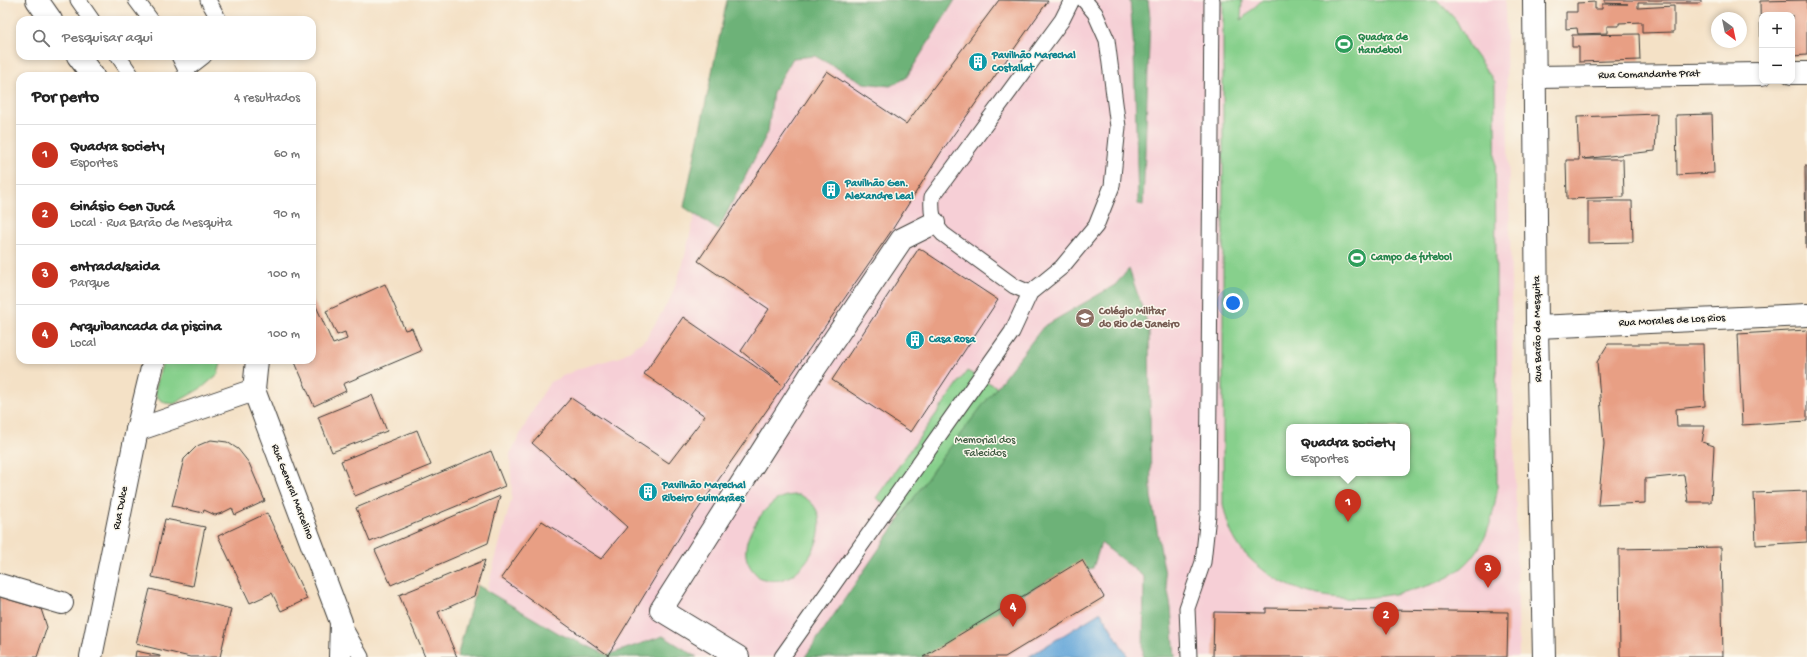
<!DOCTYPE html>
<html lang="pt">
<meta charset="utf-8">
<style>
body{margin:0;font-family:"Gochi Hand",sans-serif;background:#f2f2f2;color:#222}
.controls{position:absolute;right:12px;top:12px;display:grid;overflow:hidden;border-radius:8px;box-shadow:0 2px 6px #0003}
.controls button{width:36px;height:36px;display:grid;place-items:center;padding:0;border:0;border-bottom:1px solid #e0e0e0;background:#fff;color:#222;font:20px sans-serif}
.compass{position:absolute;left:1711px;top:12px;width:36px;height:36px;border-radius:50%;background:#fff;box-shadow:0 2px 6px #0003;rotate:147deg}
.you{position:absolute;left:1233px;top:303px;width:14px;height:14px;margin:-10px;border:3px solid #fff;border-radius:50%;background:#1a73e8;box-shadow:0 0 0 6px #1a73e833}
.badge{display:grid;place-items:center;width:26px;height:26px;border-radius:50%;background:#c8321e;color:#fff;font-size:13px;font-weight:700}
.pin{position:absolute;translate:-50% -33px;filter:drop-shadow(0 1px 2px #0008)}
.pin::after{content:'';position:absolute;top:21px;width:14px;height:12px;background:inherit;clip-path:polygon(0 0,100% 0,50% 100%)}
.popup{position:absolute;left:1286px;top:424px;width:124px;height:52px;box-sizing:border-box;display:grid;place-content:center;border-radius:8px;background:#fff;filter:drop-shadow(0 1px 3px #0005);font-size:13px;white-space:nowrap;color:#767676}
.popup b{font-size:15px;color:#222}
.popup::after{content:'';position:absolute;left:50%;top:100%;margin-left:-8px;border:8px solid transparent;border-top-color:#fff}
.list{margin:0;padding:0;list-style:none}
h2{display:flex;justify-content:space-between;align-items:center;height:52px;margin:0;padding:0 16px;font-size:17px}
h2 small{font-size:13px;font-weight:400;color:#767676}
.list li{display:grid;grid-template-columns:26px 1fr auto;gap:12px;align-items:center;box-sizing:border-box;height:60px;padding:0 16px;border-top:1px solid #e0e0e0}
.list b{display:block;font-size:15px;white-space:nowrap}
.list p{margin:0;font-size:13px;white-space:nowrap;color:#767676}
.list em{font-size:13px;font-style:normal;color:#767676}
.icon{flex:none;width:22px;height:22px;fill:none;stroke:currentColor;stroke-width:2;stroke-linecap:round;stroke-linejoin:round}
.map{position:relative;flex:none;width:1807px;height:657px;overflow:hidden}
.search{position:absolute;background:#fff;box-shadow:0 2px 6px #0003;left:16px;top:16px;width:300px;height:44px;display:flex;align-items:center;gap:10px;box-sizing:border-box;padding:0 14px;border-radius:12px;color:#767676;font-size:15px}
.panel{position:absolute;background:#fff;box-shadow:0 2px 6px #0003;left:16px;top:72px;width:300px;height:292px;border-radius:12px}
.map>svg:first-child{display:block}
.built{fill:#f6cfd6;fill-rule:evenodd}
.green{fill:#87d08c;stroke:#527654;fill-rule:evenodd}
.forest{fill:#6db278;stroke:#44674a}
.water{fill:#66a7d9;stroke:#41627a}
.building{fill:#e89f84}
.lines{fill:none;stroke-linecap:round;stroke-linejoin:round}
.service-casing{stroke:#3c3a36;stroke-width:17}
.pedestrian-casing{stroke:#3c3a36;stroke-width:24}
.minor-casing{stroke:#3c3a36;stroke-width:24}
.tertiary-casing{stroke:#3c3a36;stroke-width:24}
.service{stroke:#fff;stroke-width:15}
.pedestrian{stroke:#fff;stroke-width:22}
.minor{stroke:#fff;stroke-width:22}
.tertiary{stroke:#fff;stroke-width:22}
.labels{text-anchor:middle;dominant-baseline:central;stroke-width:3;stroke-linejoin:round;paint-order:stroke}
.leisure-label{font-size:11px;font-weight:bold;fill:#27864d;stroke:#fbf7ec;text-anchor:start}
.culture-label{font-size:11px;font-weight:bold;fill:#0d838f;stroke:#fbf7ec;text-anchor:start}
.street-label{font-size:11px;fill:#1c1c1c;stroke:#fbf7ec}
.education-label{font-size:11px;font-weight:bold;fill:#785e54;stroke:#fbf7ec;text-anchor:start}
.park-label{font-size:11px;fill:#415b43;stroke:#fbf7ec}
</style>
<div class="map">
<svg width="1807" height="657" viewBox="0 0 1807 657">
<rect width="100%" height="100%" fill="#fbf7ec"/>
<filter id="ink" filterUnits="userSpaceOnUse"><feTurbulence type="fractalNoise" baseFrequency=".025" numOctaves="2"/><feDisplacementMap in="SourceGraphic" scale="8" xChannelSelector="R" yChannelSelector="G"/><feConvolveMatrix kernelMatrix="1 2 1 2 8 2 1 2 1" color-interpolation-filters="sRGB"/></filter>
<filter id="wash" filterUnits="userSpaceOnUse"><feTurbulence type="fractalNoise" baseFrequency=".012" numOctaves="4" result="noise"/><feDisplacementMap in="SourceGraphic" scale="16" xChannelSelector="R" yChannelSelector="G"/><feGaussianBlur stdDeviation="0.9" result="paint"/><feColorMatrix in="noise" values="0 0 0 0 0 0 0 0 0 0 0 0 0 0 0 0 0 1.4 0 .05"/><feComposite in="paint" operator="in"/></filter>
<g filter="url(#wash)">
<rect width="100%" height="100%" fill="#f4e1c6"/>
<path class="built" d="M761 0H1505L1519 657H469L512 497 510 454 534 408 550 382 580 368 620 357 646 339 671 297 683 264 700 193ZM1289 427H1407V473H1289Z"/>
<g class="green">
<path d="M1223 0H1242L1241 20 1262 0H1437L1456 20 1471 49 1495 82 1497 491C1493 516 1488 540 1470 560 1453 579 1428 587 1403 592 1352 604 1299 601 1257 565 1250 559 1242 552 1237 543 1229 531 1226 517 1223 504ZM1289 427H1407V473H1289Z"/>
<polygon points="163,360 222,360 218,374 203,387 174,404 165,403 157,397 155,391"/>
<polygon points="967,371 1038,409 949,548 876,498"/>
<path d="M799 495C839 510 814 568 784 579 776 582 768 580 760 578 751 570 744 560 746 548 747 531 767 502 783 497 788 495 794 495 799 495Z"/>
</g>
<g class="forest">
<polygon points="727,0 955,0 906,78 890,86 864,83 815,56 793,58 773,92 768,132 718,230 684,207"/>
<polygon points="1130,0 1148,0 1150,17 1143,205 1138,204 1134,51"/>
<polygon points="1129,269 1149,328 1151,496 1171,608 1175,657 1143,657 1144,577 1101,543 1093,568 1050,579 1012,601 988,627 930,657 805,657 935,467 1043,327 1115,285"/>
<polygon points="477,585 560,634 608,655 663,636 697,657 457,657"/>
</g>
<polygon class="water" points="1101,612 1128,657 1028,657"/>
<g id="blocks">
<g class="building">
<polygon points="999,0 1048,1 942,151 892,230 685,528 608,655 501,578 542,521 601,559 627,527 532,443 571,398 669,463 705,416 644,374 683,317 781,384 741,351 769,309 698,261 827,71 906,124"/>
<polygon points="1605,0 1701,0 1701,3 1638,3 1638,8 1674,6 1674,32 1642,33 1642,22 1619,23 1619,26 1607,26 1607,33 1578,34 1577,28 1566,29 1566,12 1577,12 1577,3 1595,2 1595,9 1602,9 1602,4 1628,4 1605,3"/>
<polygon points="1807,0 1807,55 1792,56 1792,15 1762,15 1762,59 1761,59 1760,1"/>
<polygon points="1639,34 1640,60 1579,62 1579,47 1572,47 1572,35"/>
<polygon points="1657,114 1655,151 1582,159 1623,159 1624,197 1567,199 1566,160 1579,160 1577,117"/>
<polygon points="1712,114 1714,173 1677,175 1676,115"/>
<polygon points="1805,166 1807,166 1807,248 1806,248"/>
<polygon points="1588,201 1632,201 1633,242 1588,243"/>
<polygon points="919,248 998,300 911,432 832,380"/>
<polygon points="385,284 405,330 412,328 421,351 343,384 346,391 314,406 294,360 312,360 312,297 333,344 347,339 345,332 337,335 326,311"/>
<polygon points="1807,330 1807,421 1742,425 1738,334"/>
<polygon points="1608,344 1703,344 1705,406 1676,409 1677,426 1705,426 1702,442 1714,446 1711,502 1688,502 1684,475 1645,479 1645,503 1598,505 1604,444 1597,362"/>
<polygon points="372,395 387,431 332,452 318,417"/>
<polygon points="417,430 431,465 355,496 341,461"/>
<polygon points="211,440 227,442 238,449 249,463 265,501 235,515 232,508 222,513 215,515 204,510 203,513 172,506 184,459 197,446"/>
<polygon points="491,451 505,486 370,542 356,508"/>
<polygon points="1807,491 1807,542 1756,545 1754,493"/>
<polygon points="500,496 488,543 391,585 375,550"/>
<polygon points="267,513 307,599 281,611 272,593 250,603 218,536"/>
<polygon points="165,519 205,527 193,586 152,577"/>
<polygon points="1721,547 1723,657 1620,657 1619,549"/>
<polygon points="485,560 474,596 438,612 457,657 425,657 399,595"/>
<polygon points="1082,560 1104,597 1005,657 923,657"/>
<polygon points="150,589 231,609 220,657 190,657 136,644"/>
<polygon points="0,597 41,609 47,627 37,657 0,657"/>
<polygon points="1266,608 1508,612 1507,657 1213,657 1214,612 1266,613"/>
<polygon points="136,651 160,656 160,657 135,657"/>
</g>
</g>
</g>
<g filter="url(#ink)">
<use href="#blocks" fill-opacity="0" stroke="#3c3a36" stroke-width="1"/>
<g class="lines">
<g class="service-casing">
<g id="service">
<polyline points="78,0 92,20"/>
<polyline points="136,0 151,20"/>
<polyline points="208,0 219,20"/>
<polyline points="118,56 132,76"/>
<polyline points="179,56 186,70 184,76"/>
<polyline points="186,70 204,56"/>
<path d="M1030 293 1014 286 943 234C932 223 931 211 932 197L1062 20 1072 0"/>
<polyline points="342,623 361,657"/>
<polyline points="782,657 1012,332 1030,293 1062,267 1096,226 1112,186 1118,127 1107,40 1095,13 1084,0"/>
<polyline points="1189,657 1187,608 1203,562 1208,515 1212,0"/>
</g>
</g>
<g class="pedestrian-casing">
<polyline id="pedestrian" points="813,371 902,239 934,223"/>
</g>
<g class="minor-casing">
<g id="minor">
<polyline points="37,0 51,20"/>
<polyline points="78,56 93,76"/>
<polyline points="1792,73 1807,73"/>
<polyline points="1535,77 1762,74"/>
<polyline points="1537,327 1807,315"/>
<polyline points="257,360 254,390 341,622 340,657"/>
<polyline points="137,430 254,390"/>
<polyline points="0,585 62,603"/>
<polyline points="91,657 137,430 154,360"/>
<polyline points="738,657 661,610 813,371"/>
</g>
</g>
<g class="tertiary-casing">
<polyline id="tertiary" points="1534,0 1537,327 1544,657"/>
</g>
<use href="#service" class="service"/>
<use href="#pedestrian" class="pedestrian"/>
<use href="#minor" class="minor"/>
<use href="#tertiary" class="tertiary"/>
</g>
</g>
<defs>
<g id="stadium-disc" transform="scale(1)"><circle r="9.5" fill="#2e9e5b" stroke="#fbf7ec"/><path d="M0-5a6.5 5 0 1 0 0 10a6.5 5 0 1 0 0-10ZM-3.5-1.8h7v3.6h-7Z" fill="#fff"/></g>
<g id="building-disc" transform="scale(1)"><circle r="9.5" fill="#0f9aa8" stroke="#fbf7ec"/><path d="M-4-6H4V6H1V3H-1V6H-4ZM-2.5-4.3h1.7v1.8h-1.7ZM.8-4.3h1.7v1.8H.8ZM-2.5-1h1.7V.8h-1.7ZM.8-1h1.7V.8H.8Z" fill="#fff"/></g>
<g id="school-disc" transform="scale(1)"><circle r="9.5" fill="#8d6e63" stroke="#fbf7ec"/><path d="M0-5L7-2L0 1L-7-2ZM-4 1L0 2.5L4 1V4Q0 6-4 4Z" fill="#fff"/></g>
</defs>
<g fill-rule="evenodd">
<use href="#stadium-disc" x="1344" y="44"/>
<use href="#building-disc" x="978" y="62"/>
<use href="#building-disc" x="831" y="190"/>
<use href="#stadium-disc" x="1357" y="258"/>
<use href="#school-disc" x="1085" y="318"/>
<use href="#building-disc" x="915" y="340"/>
<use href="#building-disc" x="648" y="492"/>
</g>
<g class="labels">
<g class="leisure-label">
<text x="1358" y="38">Quadra de<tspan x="1358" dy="13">Handebol</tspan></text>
<text x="1371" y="258">Campo de futebol</text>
</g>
<g class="culture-label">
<text x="992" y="56">Pavilhão Marechal<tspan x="992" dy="13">Costallat</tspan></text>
<text x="845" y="184">Pavilhão Gen.<tspan x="845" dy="13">Alexandre Leal</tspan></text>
<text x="929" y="340">Casa Rosa</text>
<text x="662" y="486">Pavilhão Marechal<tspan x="662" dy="13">Ribeiro Guimarães</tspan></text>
</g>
<g class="street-label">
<text transform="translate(1649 75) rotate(-1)">Rua Comandante Prat</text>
<text transform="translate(1672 321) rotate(-3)">Rua Morales de Los Rios</text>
<text transform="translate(1538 329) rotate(-91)">Rua Barão de Mesquita</text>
<text transform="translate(292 492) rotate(69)">Rua General Marcelino</text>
<text transform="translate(121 508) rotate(-79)">Rua Dulce</text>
</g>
<g class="education-label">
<text x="1099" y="312">Colégio Militar<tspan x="1099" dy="13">do Rio de Janeiro</tspan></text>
</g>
<g class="park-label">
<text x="985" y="441">Memorial dos<tspan x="985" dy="13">Falecidos</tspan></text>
</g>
</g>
</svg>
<div class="controls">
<button>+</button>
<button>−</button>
</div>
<svg class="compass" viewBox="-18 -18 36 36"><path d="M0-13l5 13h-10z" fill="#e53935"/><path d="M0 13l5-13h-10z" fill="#767676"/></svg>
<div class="you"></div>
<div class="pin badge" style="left:1348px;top:522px">1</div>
<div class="popup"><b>Quadra society</b>Esportes</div>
<div class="pin badge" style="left:1386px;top:635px">2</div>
<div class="pin badge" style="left:1488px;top:588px">3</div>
<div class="pin badge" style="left:1013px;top:627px">4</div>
<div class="search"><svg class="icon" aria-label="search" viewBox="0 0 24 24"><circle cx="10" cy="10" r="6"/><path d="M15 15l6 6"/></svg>Pesquisar aqui</div>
<section class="panel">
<h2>Por perto<small>4 resultados</small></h2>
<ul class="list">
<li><span class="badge">1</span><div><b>Quadra society</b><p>Esportes</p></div><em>60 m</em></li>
<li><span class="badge">2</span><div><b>Ginásio Gen Jucá</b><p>Local · Rua Barão de Mesquita</p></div><em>90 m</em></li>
<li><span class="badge">3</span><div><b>entrada/saida</b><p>Parque</p></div><em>100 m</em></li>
<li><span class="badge">4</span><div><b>Arquibancada da piscina</b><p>Local</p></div><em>100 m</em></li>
</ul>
</section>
</div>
